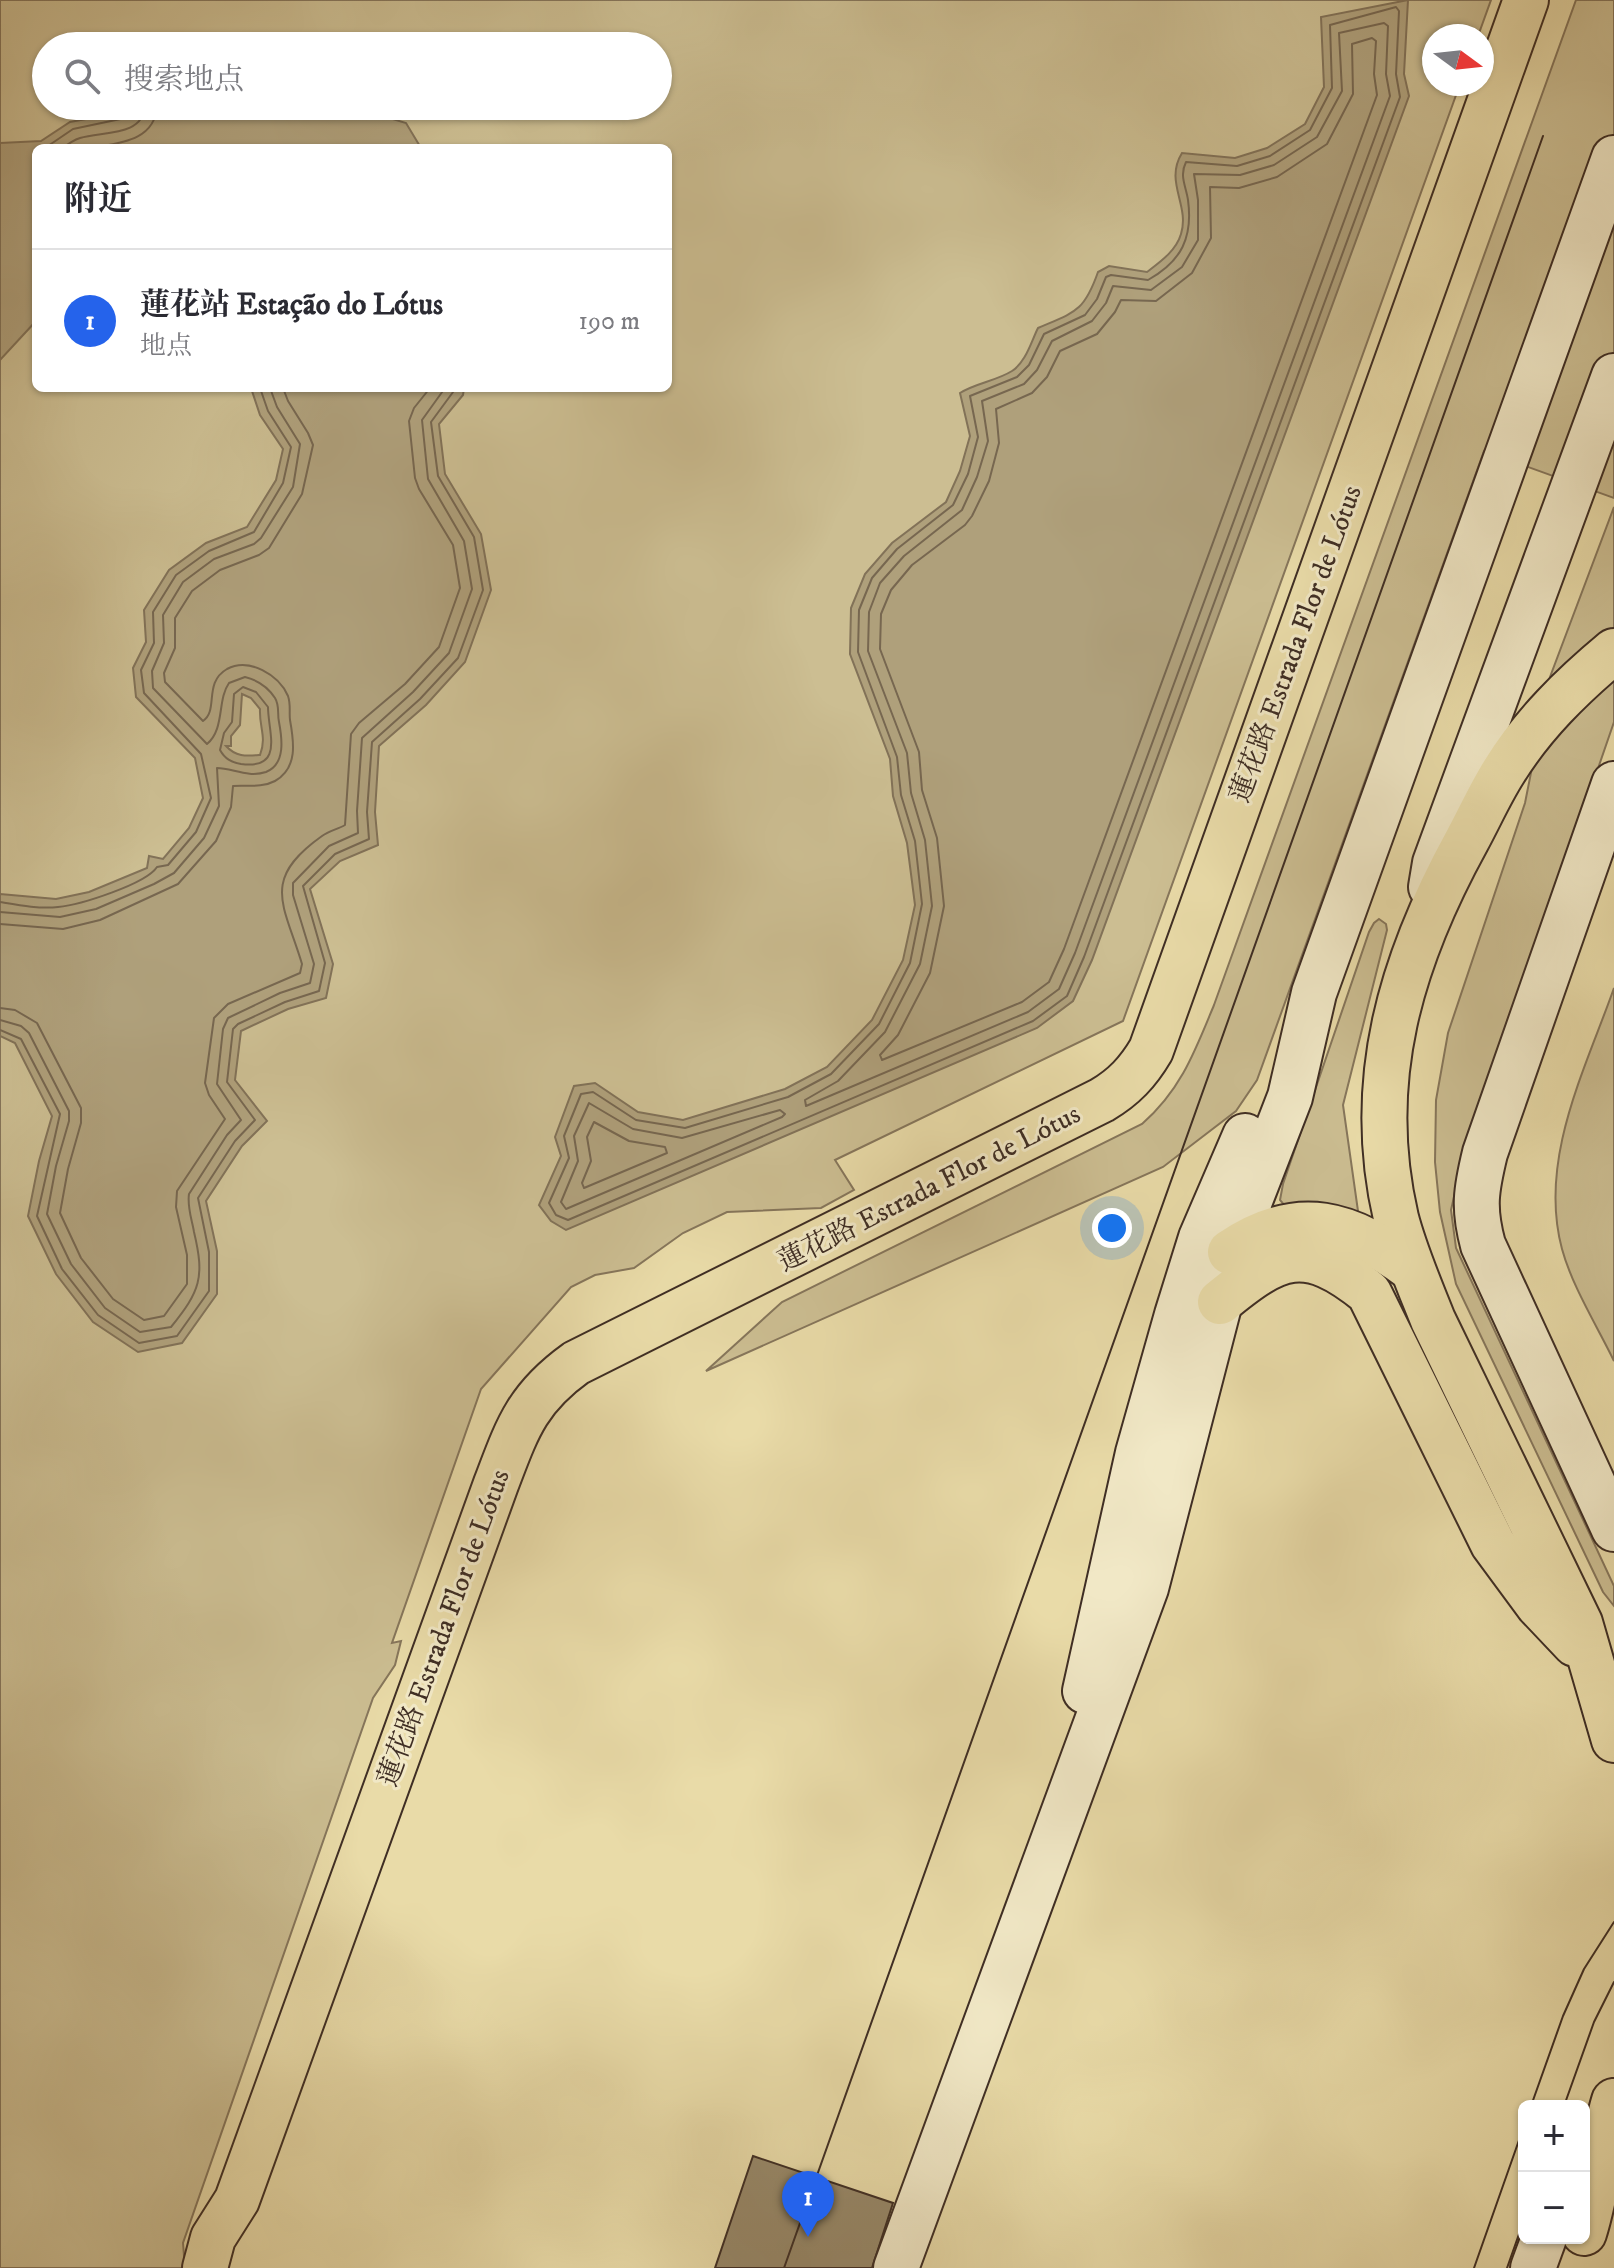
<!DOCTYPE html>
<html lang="zh">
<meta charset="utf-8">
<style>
body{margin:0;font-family:"IM FELL DW Pica","Noto Serif SC",serif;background:#f7f7f7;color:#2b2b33}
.controls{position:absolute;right:24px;bottom:24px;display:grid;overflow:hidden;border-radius:12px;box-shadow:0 2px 6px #0004}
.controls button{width:72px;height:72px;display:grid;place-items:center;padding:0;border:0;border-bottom:2px solid #e1e1e2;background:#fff;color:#2b2b33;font:40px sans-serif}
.compass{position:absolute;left:1422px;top:24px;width:72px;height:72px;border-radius:50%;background:#fff;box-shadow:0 2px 6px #0004;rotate:105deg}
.you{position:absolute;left:1112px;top:1228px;width:28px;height:28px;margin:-20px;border:6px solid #fff;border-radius:50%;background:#1a73e8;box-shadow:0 0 0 12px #1a73e833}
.badge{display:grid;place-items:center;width:52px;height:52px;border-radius:50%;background:#2563eb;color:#fff;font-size:26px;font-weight:700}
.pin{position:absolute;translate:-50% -66px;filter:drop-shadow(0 2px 4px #0008)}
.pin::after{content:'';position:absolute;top:42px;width:28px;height:24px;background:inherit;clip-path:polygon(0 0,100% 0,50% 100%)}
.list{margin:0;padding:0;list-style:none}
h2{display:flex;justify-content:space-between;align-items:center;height:104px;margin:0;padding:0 32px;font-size:34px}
h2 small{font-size:26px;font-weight:400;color:#7c7c81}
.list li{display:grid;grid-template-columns:52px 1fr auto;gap:24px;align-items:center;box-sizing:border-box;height:144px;padding:0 32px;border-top:2px solid #e1e1e2}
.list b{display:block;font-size:30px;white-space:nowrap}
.list p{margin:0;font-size:26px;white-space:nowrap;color:#7c7c81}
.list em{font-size:26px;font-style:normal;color:#7c7c81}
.icon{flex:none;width:44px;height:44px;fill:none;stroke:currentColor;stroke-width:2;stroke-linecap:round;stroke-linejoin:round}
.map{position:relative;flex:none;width:1614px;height:2268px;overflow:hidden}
.search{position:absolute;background:#fff;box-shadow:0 2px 6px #0004;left:32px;top:32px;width:640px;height:88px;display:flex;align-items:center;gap:20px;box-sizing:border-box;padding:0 28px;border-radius:44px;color:#7c7c81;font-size:30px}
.panel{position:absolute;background:#fff;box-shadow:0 2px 6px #0004;left:32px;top:144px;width:640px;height:248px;border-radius:12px}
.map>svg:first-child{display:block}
.green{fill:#ccbe92;stroke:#86765b;stroke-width:2;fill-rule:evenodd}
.water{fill:#afa07b;stroke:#827258;stroke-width:2;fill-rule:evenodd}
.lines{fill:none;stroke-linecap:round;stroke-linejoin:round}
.shore{stroke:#776750;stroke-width:2}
.building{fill:#978869;stroke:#3f2e24;stroke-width:2}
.secondary-casing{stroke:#3f2e24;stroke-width:48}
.primary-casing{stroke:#3f2e24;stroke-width:48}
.secondary{stroke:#f1e8c6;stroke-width:44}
.primary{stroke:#e9dba8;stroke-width:44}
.tram{stroke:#3f2e24;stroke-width:2}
.labels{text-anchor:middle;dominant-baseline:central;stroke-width:6;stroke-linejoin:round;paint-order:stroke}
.street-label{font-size:28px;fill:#3f2e24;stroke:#f1e8c6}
</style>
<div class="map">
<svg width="1614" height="2268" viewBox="0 0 1614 2268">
<rect width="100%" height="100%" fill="#e9dba8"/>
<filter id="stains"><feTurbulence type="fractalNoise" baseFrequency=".0025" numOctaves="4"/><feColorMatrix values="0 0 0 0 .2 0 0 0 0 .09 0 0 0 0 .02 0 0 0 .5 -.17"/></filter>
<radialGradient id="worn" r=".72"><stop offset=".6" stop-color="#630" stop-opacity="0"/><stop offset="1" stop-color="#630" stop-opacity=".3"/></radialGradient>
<g class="green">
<path d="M0 0H1491L1478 36H1434V84H1460L1123 1021 835 1160 854 1190 821 1208 727 1212 683 1233 634 1268 595 1275 571 1287 481 1389 392 1643 401 1641 395 1665 373 1698 183 2243 185 2268H0ZM46 46H658V106H46ZM36 148H668V388H36Z"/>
<path d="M1576 0H1614V498L1484 451 1257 1080 1236 1111 1163 1167 706 1371 782 1302 1142 1124C1181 1090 1195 1051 1214 1005Z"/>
<polygon points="1614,507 1614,722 1461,1166 1451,1210 1456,1248 1614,1586 1614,1606 1603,1592 1456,1284 1440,1212 1435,1162 1436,1100 1448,1033 1525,803 1550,677"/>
<polygon points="1379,919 1386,924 1387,930 1343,1105 1359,1218 1285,1206 1280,1200 1283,1184 1369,932 1374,923"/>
<path d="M1614 988V1361C1597 1326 1572 1286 1562 1249 1538 1160 1585 1070 1614 988Z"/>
</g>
<g class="water">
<path d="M1408 0 1404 74 1409 96 1092 960 1073 1001 1037 1028 566 1230 551 1221 539 1205 561 1156 555 1137 574 1086 595 1083 638 1112 683 1120 785 1089 827 1067 872 1020 903 960 915 905 907 843 893 796 890 759 850 654 851 608 865 574 892 543 946 502 960 471 970 436 960 393C976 383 996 381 1012 371 1026 362 1031 342 1038 328 1075 312 1084 312 1098 272L1109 266 1147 272C1160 262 1176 251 1181 234 1190 205 1164 182 1182 153L1235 158 1267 148 1305 124 1324 87 1321 17Z"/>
<polygon points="137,106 350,106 406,123 421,148 36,148 36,321 0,360 0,143 41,141 70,122 118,113"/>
<path d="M251 388H464L463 395 439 424 445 474 481 534 491 590 465 662 426 705 379 746 375 812 378 845 340 861 310 889 333 964 326 998 288 1009 241 1031 235 1080 267 1121 242 1146 206 1201 217 1251V1294L182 1343 138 1352 93 1322 56 1274 28 1216 39 1161 52 1116 15 1043 0 1036V894L56 899 89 892 147 868 149 856 163 859 189 828 203 798 195 758 136 697 133 668 146 642 144 610 169 570 206 543 247 527 276 480 283 449 260 415ZM242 694 251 698 260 709C259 727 267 737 260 755 246 756 236 757 226 746H231V736L240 725Z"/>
</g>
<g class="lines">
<g class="shore">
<path d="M1396 7 1399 11 1396 74 1400 97 1084 957 1067 996 1033 1021 568 1220 556 1215 549 1203 569 1158 564 1136 581 1094 593 1092 636 1120 685 1128 788 1097 831 1074 879 1024 910 963 922 904 915 841 901 795 897 757 858 652 859 610 872 578 897 549 953 505 968 474 978 437 970 396 1017 377 1029 365 1044 334 1085 315 1097 299 1106 277 1111 275 1148 280C1182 261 1193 237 1188 200 1186 186 1179 176 1186 162L1237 166 1270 156 1310 130 1332 88 1330 25Z"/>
<polygon points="1384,23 1388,26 1386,74 1390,96 1075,953 1059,989 1028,1012 806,1106 805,1100 838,1081 885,1032 920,964 932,906 925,840 911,793 907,753 868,651 869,612 880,583 904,556 962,510 977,477 988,441 982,401 1024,384 1037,370 1052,341 1092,321 1106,303 1113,286 1151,290 1182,267 1198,240 1198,200 1194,174 1240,175 1274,165 1317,137 1342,91 1339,33"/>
<polygon points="1372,38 1376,41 1374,74 1377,95 1064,949 1049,982 1022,1002 882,1060 880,1055 898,1035 930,973 944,906 937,838 922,790 919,752 880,649 881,614 891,590 912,565 965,525 972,516 989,481 999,443 996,409 1032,393 1047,377 1060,351 1097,334 1115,312 1121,300 1156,301 1192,273 1211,238 1210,187 1239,188 1277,177 1327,144 1353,94 1352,44"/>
<polyline points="45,148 73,129 130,117 134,112 135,106"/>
<path d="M63 148C68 144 74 140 80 138 102 131 143 137 145 106"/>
<path d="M92 148C119 143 155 141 157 106"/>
<path d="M243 687 256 692 268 707C268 732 285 770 241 764 231 762 225 759 220 750L224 733 232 722 234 694Z"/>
<path d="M0 902C18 905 39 909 58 907 80 905 146 884 157 867L168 865 196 832 211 798 201 754 144 693 141 670 154 643 153 612 176 575 209 551 254 532 283 483 291 447 268 411 260 388"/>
<path d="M0 912 60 917 96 909 154 884 174 873 204 838 219 806 217 768C232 768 248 778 266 772 286 764 282 738 279 722 277 714 280 706 275 698 268 687 257 680 245 677L229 683C217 700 225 729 207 744L153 688 152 671 164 643 163 615 183 582 214 559 254 544 261 538 293 487 300 444 277 407 270 388"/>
<path d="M0 924 63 929 100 920 178 884 216 841 231 807 233 786C246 785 262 788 275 781 298 768 294 742 290 720 289 712 291 705 288 696 279 675 249 657 227 669 203 683 219 710 203 721L165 682 164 673 175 648V618L192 591 220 570 259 555 269 548 302 494 313 445 308 433 288 401 283 388"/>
<path d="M0 1008 15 1010 37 1023 81 1108V1123L68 1169 60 1213 81 1258 113 1299 144 1320 164 1316 187 1284V1255L176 1207 177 1191 225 1119 209 1095 205 1083 214 1018 228 1004 300 973 302 964C284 904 260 880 322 836 329 831 338 829 345 825L351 734 359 723 405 684 439 647 460 588 453 545 419 489 415 478 409 421 414 408 430 388"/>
<path d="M0 1020 21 1026 29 1033 69 1111V1121L56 1166 47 1214 71 1264 105 1308 140 1332 171 1327C200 1291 205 1278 194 1232 192 1220 187 1207 189 1194L227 1135 241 1120 217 1084 223 1029 228 1018 280 993 310 983 314 964 293 895V883L329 846 358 833 357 811 362 738 413 692 449 653 472 589 464 541 428 479 422 420 445 388"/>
<polyline points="0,1030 21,1039 60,1114 37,1216 62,1269 98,1315 139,1343 177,1336 209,1291 209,1252 198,1198 235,1141 255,1120 227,1082 233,1029 238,1024 285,1002 319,991 325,963 303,886 335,854 369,839 367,812 372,742 420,699 458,658 483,590 474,537 438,476 431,422 456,388"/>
<polygon points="589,1103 633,1129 682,1138 780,1110 785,1114 782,1117 566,1209 561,1202 578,1161 574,1136"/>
<polygon points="594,1122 629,1141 665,1147 667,1153 584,1188 582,1183 591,1161 587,1137"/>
</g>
</g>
<polygon class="building" points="753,2156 893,2203 872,2268 715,2268"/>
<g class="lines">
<g class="secondary-casing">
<g id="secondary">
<path d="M1614 784 1485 1153C1476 1190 1473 1208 1483 1245L1614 1529"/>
<polyline points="1431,887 1435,863 1614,376"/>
<polyline points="1085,1691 1138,1453 1177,1315 1201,1238 1245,1136"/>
<polyline points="896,2268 1146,1588 1220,1302 1230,1252 1290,1097 1314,993 1614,158"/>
<polyline points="1533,2268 1544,2238"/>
</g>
</g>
<g class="primary-casing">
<g id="primary">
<path d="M1614 651C1572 686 1533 724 1504 771 1490 793 1479 818 1467 840 1401 960 1364 1081 1396 1218 1405 1253 1420 1287 1433 1320L1580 1623 1614 1740"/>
<path d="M1230 1252C1299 1205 1350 1223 1412 1269"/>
<path d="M1220 1302C1278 1254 1305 1241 1369 1293L1493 1544 1538 1605 1575 1644"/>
<path d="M1584 2233C1598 2189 1601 2144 1614 2101"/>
<path d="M205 2268 213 2238 237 2200 496 1484C517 1429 526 1399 576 1363L1102 1100C1124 1087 1138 1072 1151 1050L1526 0"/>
</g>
</g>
<use href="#secondary" class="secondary"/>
<use href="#primary" class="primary"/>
<g class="tram">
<polyline points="1531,2106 1563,2016 1584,1969 1614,1922"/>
<polyline points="1564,2106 1594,2022 1614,1982"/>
<polyline points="784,2268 1543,136"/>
<polyline points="1474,2268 1524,2126"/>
<polyline points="1507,2268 1524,2220"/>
</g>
</g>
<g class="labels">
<g class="street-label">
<text transform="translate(1296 644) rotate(-70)">蓮花路 Estrada Flor de Lótus</text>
<text transform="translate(929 1188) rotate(-27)">蓮花路 Estrada Flor de Lótus</text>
<text transform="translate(444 1628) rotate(-70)">蓮花路 Estrada Flor de Lótus</text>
</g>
</g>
<rect width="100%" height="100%" filter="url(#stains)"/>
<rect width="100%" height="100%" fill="url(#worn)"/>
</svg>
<div class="controls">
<button>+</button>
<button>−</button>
</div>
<svg class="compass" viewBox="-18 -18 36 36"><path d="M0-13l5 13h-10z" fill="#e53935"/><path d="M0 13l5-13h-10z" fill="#7c7c81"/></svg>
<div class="you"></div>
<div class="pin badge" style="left:808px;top:2237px">1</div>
<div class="search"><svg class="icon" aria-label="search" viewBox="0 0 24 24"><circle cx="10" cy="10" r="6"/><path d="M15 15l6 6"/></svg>搜索地点</div>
<section class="panel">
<h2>附近<small></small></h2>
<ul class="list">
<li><span class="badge">1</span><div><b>蓮花站 Estação do Lótus</b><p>地点</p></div><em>190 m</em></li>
</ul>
</section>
</div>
